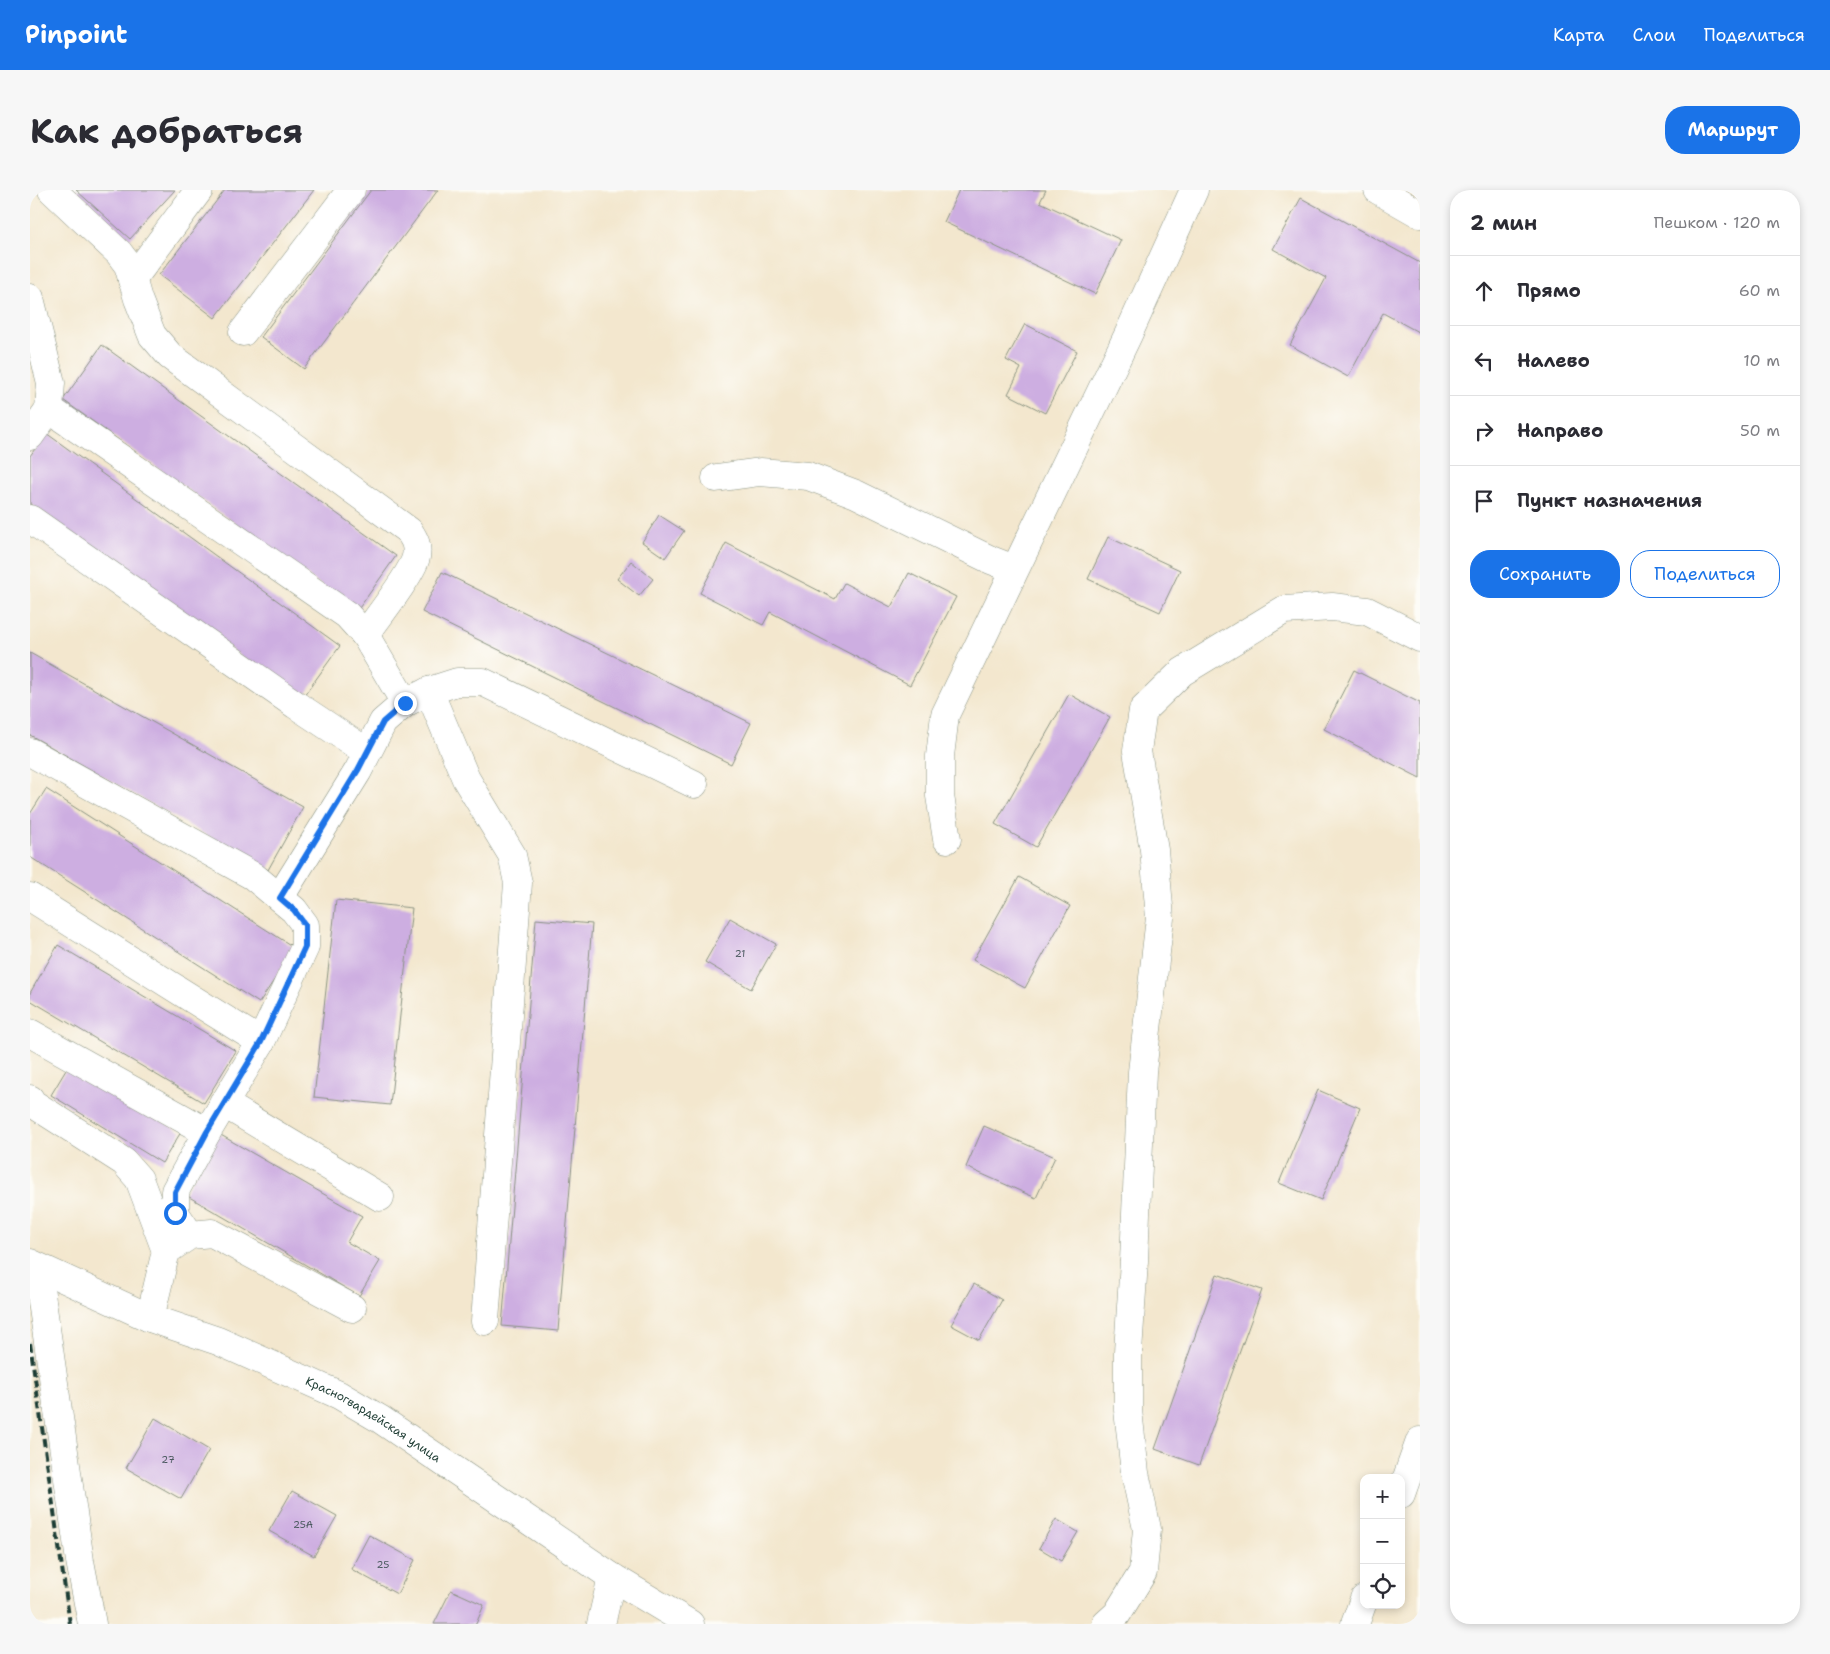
<!DOCTYPE html>
<html lang="ru">
<meta charset="utf-8">
<style>
body{margin:0;font-family:"Shantell Sans",sans-serif;background:#f7f7f7;color:#2b2b33}
.controls{position:absolute;right:15px;bottom:15px;display:grid;overflow:hidden;border-radius:10px;box-shadow:0 2px 8px #0003}
.controls button{width:45px;height:45px;display:grid;place-items:center;padding:0;border:0;border-bottom:1px solid #e1e1e2;background:#fff;color:#2b2b33;font:25px sans-serif}
.stop{position:absolute;width:15px;height:15px;margin:-11px;border:4px solid #1a73e8;border-radius:50%;background:#fff}
.stop.end{background:#1a73e8;border-color:#fff;box-shadow:0 1px 5px #0008}
.list{margin:0;padding:0;list-style:none}
h2{display:flex;justify-content:space-between;align-items:center;height:65px;margin:0;padding:0 20px;font-size:21px}
h2 small{font-size:16px;font-weight:400;color:#7c7c81}
.list li{display:grid;grid-template-columns:32px 1fr auto;gap:15px;align-items:center;box-sizing:border-box;height:70px;padding:0 20px;border-top:1px solid #e1e1e2}
.list b{display:block;font-size:19px;white-space:nowrap}
.list em{font-size:16px;font-style:normal;color:#7c7c81}
.actions{display:flex;gap:10px;padding:15px 20px}
.actions a{flex:1;padding:11px 0;border:1px solid #1a73e8;border-radius:20px;text-align:center;font-size:18px;color:#1a73e8}
.actions .main{background:#1a73e8;color:#fff}
.icon{flex:none;width:28px;height:28px;fill:none;stroke:currentColor;stroke-width:2;stroke-linecap:round;stroke-linejoin:round}
.map{position:relative;flex:none;width:1390px;height:1434px;overflow:hidden;border-radius:20px}
header{display:flex;align-items:center;gap:30px;box-sizing:border-box;height:70px;padding:0 25px;background:#1a73e8;color:#fff}
header strong{font-size:24px}
nav{display:flex;gap:28px;margin-inline-start:auto;font-size:18px}
.intro{display:flex;align-items:center;justify-content:space-between;box-sizing:border-box;height:120px;padding:0 30px}
h1{margin:0;font-size:35px}
.button{padding:12px 22px;border-radius:20px;background:#1a73e8;color:#fff;font-size:18px;font-weight:700}
main{display:flex;gap:30px;padding:0 30px}
aside{flex:1;background:#fff;border-radius:20px;box-shadow:0 2px 8px #0003}
.map>svg:first-child{display:block}
.building{fill:#cdaee1}
.lines{fill:none;stroke-linecap:round;stroke-linejoin:round}
.minor-casing{stroke:#899281;stroke-width:29}
.major-casing{stroke:#899281;stroke-width:29}
.minor{stroke:#fff;stroke-width:28}
.major{stroke:#fff;stroke-width:28}
.rail{stroke:#1f3d34;stroke-width:4;stroke-dasharray:8 4;stroke-linecap:butt}
.route{stroke:#1a73e8;stroke-width:6}
.labels{text-anchor:middle;dominant-baseline:central;stroke-width:4.5;stroke-linejoin:round;paint-order:stroke}
.number-label{font-size:10px;fill:#4a595f}
.street-label{font-size:12px;fill:#1f3d34;stroke:#fdfcf7}
</style>
<header>
<strong>Pinpoint</strong>
<nav><a>Карта</a><a>Слои</a><a>Поделиться</a></nav>
</header>
<div class="intro"><h1>Как добраться</h1><a class="button">Маршрут</a></div>
<main>
<div class="map">
<svg width="1390" height="1434" viewBox="0 0 1390 1434">
<rect width="100%" height="100%" fill="#fdfcf7"/>
<filter id="ink" filterUnits="userSpaceOnUse"><feTurbulence type="fractalNoise" baseFrequency=".02" numOctaves="2"/><feDisplacementMap in="SourceGraphic" scale="10" xChannelSelector="R" yChannelSelector="G"/><feConvolveMatrix kernelMatrix="1 2 1 2 8 2 1 2 1" color-interpolation-filters="sRGB"/></filter>
<filter id="wash" filterUnits="userSpaceOnUse"><feTurbulence type="fractalNoise" baseFrequency=".0096" numOctaves="4" result="noise"/><feDisplacementMap in="SourceGraphic" scale="20" xChannelSelector="R" yChannelSelector="G"/><feGaussianBlur stdDeviation="1.12" result="paint"/><feColorMatrix in="noise" values="0 0 0 0 0 0 0 0 0 0 0 0 0 0 0 0 0 1.4 0 .05"/><feComposite in="paint" operator="in"/></filter>
<g filter="url(#wash)">
<rect width="100%" height="100%" fill="#f3e7ce"/>
<g id="blocks">
<g class="building">
<polygon points="46,0 145,0 100,49"/>
<polygon points="195,0 284,0 185,128 129,85"/>
<polygon points="341,0 408,0 274,179 231,147"/>
<polygon points="929,0 1016,0 1010,12 1091,50 1065,104 914,32"/>
<polygon points="1271,8 1390,73 1390,143 1353,123 1318,187 1260,155 1296,88 1243,59"/>
<polygon points="995,134 1047,161 1015,223 978,204 991,178 976,170"/>
<polygon points="72,155 366,366 327,421 33,210"/>
<polygon points="16,243 310,456 271,510 0,314 0,266"/>
<polygon points="629,325 654,341 635,368 612,352"/>
<polygon points="1078,347 1150,380 1130,422 1058,389"/>
<polygon points="696,353 805,409 814,393 861,417 879,383 926,407 880,495 740,422 733,435 670,403"/>
<polygon points="601,371 623,389 609,406 587,389"/>
<polygon points="412,382 721,533 701,574 392,422"/>
<polygon points="0,463 273,617 238,680 0,545"/>
<polygon points="1324,480 1390,513 1390,588 1294,539"/>
<polygon points="1039,504 1080,527 1006,657 965,634"/>
<polygon points="16,599 265,758 229,813 0,667 0,624"/>
<polygon points="989,687 1040,716 995,798 943,770"/>
<polygon points="306,710 382,718 360,915 284,907"/>
<polygon points="700,728 746,754 721,799 675,772"/>
<polygon points="506,729 562,734 528,1141 472,1136"/>
<polygon points="28,755 206,861 174,913 0,810 0,803"/>
<polygon points="39,875 151,942 132,973 21,905"/>
<polygon points="1288,900 1330,918 1291,1010 1249,993"/>
<polygon points="954,936 1025,967 1006,1008 936,977"/>
<polygon points="189,944 332,1026 317,1052 350,1071 329,1106 154,1004"/>
<polygon points="1187,1084 1232,1100 1169,1275 1125,1259"/>
<polygon points="944,1094 972,1110 949,1150 921,1135"/>
<polygon points="125,1228 179,1260 151,1309 96,1278"/>
<polygon points="262,1301 307,1326 284,1366 239,1341"/>
<polygon points="1026,1329 1048,1342 1031,1371 1009,1358"/>
<polygon points="339,1345 385,1370 367,1404 321,1379"/>
<polygon points="421,1400 454,1415 446,1434 404,1434"/>
</g>
</g>
</g>
<g filter="url(#ink)">
<use href="#blocks" fill-opacity="0" stroke="#899281" stroke-width="1"/>
<g class="lines">
<g class="minor-casing">
<g id="minor">
<path d="M22 0 89 63 98 75 108 109 122 145 140 166 379 341C385 350 388 356 386 367 382 384 347 428 335 445"/>
<polyline points="1348,0 1390,24"/>
<polyline points="102,90 169,0"/>
<polyline points="0,108 21,193 19,219 0,246"/>
<polyline points="213,142 321,0"/>
<polyline points="19,219 317,425 335,445 375,513"/>
<polyline points="686,288 730,282 778,286 826,304 961,370 984,379"/>
<polyline points="0,329 266,515 337,562"/>
<polyline points="399,501 436,589 482,665 488,693 455,1131"/>
<polyline points="0,562 223,686 264,720 275,735 275,757 231,852 177,942 145,1001 145,1023 160,1045"/>
<polyline points="917,649 910,606 910,566 915,525 1098,145 1164,0"/>
<polyline points="0,707 231,852"/>
<polyline points="250,707 328,581 353,532 375,513 399,501 427,492 453,492 664,594"/>
<polyline points="0,843 177,942"/>
<polyline points="0,909 2,913 94,972 109,989 136,1061"/>
<polyline points="193,913 350,1007"/>
<polyline points="7,1077 50,1371 62,1434"/>
<polyline points="120,1128 136,1061 160,1045 182,1043 322,1118"/>
<polyline points="571,1434 582,1387"/>
<polyline points="1076,1434 1087,1424 1113,1382 1117,1339 1105,1283 1098,1220 1098,1162 1104,1071 1112,882 1130,728 1124,660 1107,561 1113,520 1152,482 1254,420 1302,417 1337,421 1390,448"/>
</g>
</g>
<g class="major-casing">
<g id="major">
<path id="s1" d="M0 1073 120 1128 188 1151 309 1205 350 1229 582 1387 660 1434"/>
<polyline points="1371,1304 1390,1251"/>
<polyline points="1325,1434 1334,1409"/>
</g>
</g>
<use href="#minor" class="minor"/>
<use href="#major" class="major"/>
<polyline class="rail" points="0,1153 40,1434"/>
</g>
</g>
<g class="lines" filter="url(#ink)">
<polyline class="route" points="145,1023 145,1002 177,942 231,852 275,757 275,735 264,720 250,708 328,580 353,532 375,513"/>
</g>
<g class="labels">
<g class="number-label">
<text x="710" y="763">21</text>
<text x="138" y="1269">27</text>
<text x="273" y="1334">25А</text>
<text x="353" y="1374">25</text>
</g>
<g class="street-label">
<text stroke="none"><textPath href="#s1" startOffset="378">Красногвардейская улица</textPath></text>
</g>
</g>
</svg>
<div class="controls">
<button>+</button>
<button>−</button>
<button><svg class="icon" aria-label="locate" viewBox="0 0 24 24"><circle cx="12" cy="12" r="6"/><path d="M12 2v4M12 18v4M2 12h4M18 12h4"/></svg></button>
</div>
<div class="stop" style="left:145px;top:1023px"></div>
<div class="stop end" style="left:375px;top:513px"></div>
</div>
<aside>
<h2>2 мин<small>Пешком · 120 m</small></h2>
<ul class="list">
<li><svg class="icon" aria-label="ahead" viewBox="0 0 24 24"><path d="M12 20V5M6 11l6-6 6 6"/></svg><div><b>Прямо</b></div><em>60 m</em></li>
<li><svg class="icon" aria-label="left" viewBox="0 0 24 24"><path d="M17 20v-9H6M10 6l-5 5 5 5"/></svg><div><b>Налево</b></div><em>10 m</em></li>
<li><svg class="icon" aria-label="right" viewBox="0 0 24 24"><path d="M7 20v-9h11M14 6l5 5-5 5"/></svg><div><b>Направо</b></div><em>50 m</em></li>
<li><svg class="icon" aria-label="arrive" viewBox="0 0 24 24"><path d="M6 21V4h12l-3 4 3 4H6"/></svg><div><b>Пункт назначения</b></div></li>
</ul>
<div class="actions"><a class="main">Сохранить</a><a>Поделиться</a></div>
</aside>
</main>
